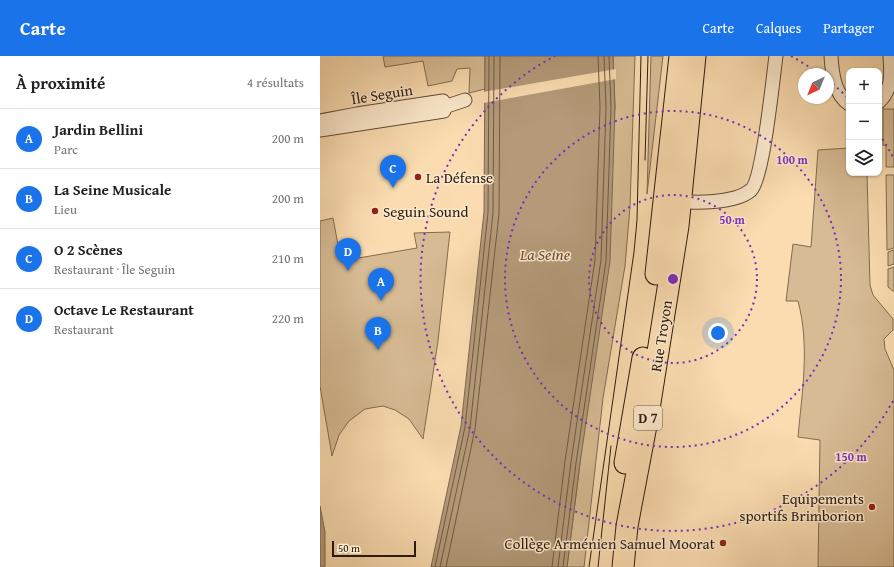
<!DOCTYPE html>
<html lang="fr">
<meta charset="utf-8">
<style>
body{margin:0;font-family:"Gentium Book Plus",serif;background:#f2f2f2;color:#202124}
.controls{position:absolute;right:12px;top:12px;display:grid;overflow:hidden;border-radius:8px;box-shadow:0 1px 3px #0004}
.controls button{width:36px;height:36px;display:grid;place-items:center;padding:0;border:0;border-bottom:1px solid #e0e0e0;background:#fff;color:#202124;font:20px sans-serif}
.compass{position:absolute;left:478px;top:12px;width:36px;height:36px;border-radius:50%;background:#fff;box-shadow:0 1px 3px #0004;rotate:223deg}
.scale{position:absolute;left:12px;bottom:10px;width:84px;box-sizing:border-box;padding-left:4px;border:2px solid #2d1b0d;border-top:0;font-size:11px;line-height:14px;white-space:nowrap;color:#2d1b0d;-webkit-text-stroke:3px #fce8cc;paint-order:stroke}
.you{position:absolute;left:398px;top:277px;width:14px;height:14px;margin:-10px;border:3px solid #fff;border-radius:50%;background:#1a73e8;box-shadow:0 0 0 6px #1a73e833}
.badge{display:grid;place-items:center;width:26px;height:26px;border-radius:50%;background:#1a73e8;color:#fff;font-size:13px;font-weight:700}
.pin{position:absolute;translate:-50% -33px;filter:drop-shadow(0 1px 2px #0008)}
.pin::after{content:'';position:absolute;top:21px;width:14px;height:12px;background:inherit;clip-path:polygon(0 0,100% 0,50% 100%)}
.list{margin:0;padding:0;list-style:none}
h2{display:flex;justify-content:space-between;align-items:center;height:52px;margin:0;padding:0 16px;font-size:17px}
h2 small{font-size:13px;font-weight:400;color:#757577}
.list li{display:grid;grid-template-columns:26px 1fr auto;gap:12px;align-items:center;box-sizing:border-box;height:60px;padding:0 16px;border-top:1px solid #e0e0e0}
.list b{display:block;font-size:15px;white-space:nowrap}
.list p{margin:0;font-size:13px;white-space:nowrap;color:#757577}
.list em{font-size:13px;font-style:normal;color:#757577}
.icon{flex:none;width:22px;height:22px;fill:none;stroke:currentColor;stroke-width:2;stroke-linecap:round;stroke-linejoin:round}
.map{position:relative;flex:none;width:574px;height:511px;overflow:hidden}
header{display:flex;align-items:center;gap:24px;box-sizing:border-box;height:56px;padding:0 20px;background:#1a73e8;color:#fff}
header strong{font-size:19px}
nav{display:flex;gap:22px;margin-inline-start:auto;font-size:14px}
main{display:flex}
aside{flex:1;background:#fff}
.map>svg:first-child{display:block}
.green{fill:#d7bb94;stroke:#826b50}
.water{fill:#b49a79;stroke:#7e674e}
.pier{fill:#fadcb0}
.lines{fill:none;stroke-linecap:round;stroke-linejoin:round}
.shore{stroke:#705a43;stroke-width:1}
.minor-casing{stroke:#604b36;stroke-width:15}
.primary-casing{stroke:#2d1b0d;stroke-width:23}
.minor{stroke:#fce8cc;stroke-width:13}
.primary{stroke:#fadcb0;stroke-width:21}
.tram{stroke:#2d1b0d;stroke-width:1}
.ring{fill:none;stroke:#7b2cbf;stroke-width:2;stroke-dasharray:2 4}
.poi-dot{fill:#8f2418;stroke:#fce8cc;stroke-width:1.5}
.labels{text-anchor:middle;dominant-baseline:central;stroke-width:3;stroke-linejoin:round;paint-order:stroke}
.shield{fill:#fce8cc;stroke:#6b5846;stroke-width:1}
.shield-label{font-size:14px;font-weight:bold;fill:#2d1b0d}
.street-label{font-size:15px;fill:#2d1b0d;stroke:#fce8cc}
.poi-label{font-size:15px;fill:#2d1b0d;stroke:#fce8cc;text-anchor:start}
.water-label{font-size:16px;font-style:italic;fill:#634e38;stroke:#fce8cc}
.centre{fill:#7b2cbf;stroke:#fce8cc;stroke-width:2}
.ring-label{font-size:12px;text-anchor:middle;font-weight:bold;fill:#7b2cbf;stroke:#fce8cc;stroke-width:3;stroke-linejoin:round;paint-order:stroke}
</style>
<header>
<strong>Carte</strong>
<nav><a>Carte</a><a>Calques</a><a>Partager</a></nav>
</header>
<main>
<aside>
<h2>À proximité<small>4 résultats</small></h2>
<ul class="list">
<li><span class="badge">A</span><div><b>Jardin Bellini</b><p>Parc</p></div><em>200 m</em></li>
<li><span class="badge">B</span><div><b>La Seine Musicale</b><p>Lieu</p></div><em>200 m</em></li>
<li><span class="badge">C</span><div><b>O 2 Scènes</b><p>Restaurant · Île Seguin</p></div><em>210 m</em></li>
<li><span class="badge">D</span><div><b>Octave Le Restaurant</b><p>Restaurant</p></div><em>220 m</em></li>
</ul>
</aside>
<div class="map">
<svg width="574" height="511" viewBox="0 0 574 511">
<rect width="100%" height="100%" fill="#fadcb0"/>
<filter id="stains"><feTurbulence type="fractalNoise" baseFrequency=".005" numOctaves="4"/><feColorMatrix values="0 0 0 0 .2 0 0 0 0 .09 0 0 0 0 .02 0 0 0 .5 -.17"/></filter>
<radialGradient id="worn" r=".72"><stop offset=".6" stop-color="#630" stop-opacity="0"/><stop offset="1" stop-color="#630" stop-opacity=".3"/></radialGradient>
<g class="green">
<polygon points="63,0 165,0 165,33 149,37 150,12 137,13 132,25 108,30 103,5 65,11"/>
<polygon points="293,0 315,0 310,151 305,210 283,342 264,511 247,511 260,407 295,51"/>
<polygon points="331,0 343,0 327,138"/>
<polygon points="563,53 574,53 574,111 566,111 566,90 563,89"/>
<path d="M529 92V117H547L550 229 553 239 573 263V274L564 283 565 293 574 314V511H498L500 384 478 381C482 336 490 290 478 245H466L473 188 491 191 498 94Z"/>
<polygon points="566,119 574,119 574,192 567,194"/>
<polygon points="13,162 21,205 97,192 94,177 130,176 118,285 103,383 89,363 75,354 63,350 45,353 29,365 19,379 12,400 0,330 0,165"/>
<polygon points="574,194 574,208 568,210 568,196"/>
<polygon points="574,211 574,235 573,235 568,231 568,213"/>
</g>
<g class="water">
<polygon points="165,0 293,0 295,51 290,205 260,407 247,511 111,511 141,370 164,156"/>
<polygon points="0,450 5,476 5,511 0,511"/>
</g>
<polygon class="pier" points="296,13 296,23 163,47 163,36"/>
<g class="lines">
<g class="shore">
<polyline points="115,511 145,371 168,157 169,0"/>
<polyline points="120,511 150,372 173,157 174,0"/>
<polyline points="126,511 155,373 179,158 180,0"/>
<polyline points="232,511 245,405 275,204 280,51 278,0"/>
<polyline points="238,511 251,406 281,204 286,51 284,0"/>
<polyline points="243,511 256,407 286,205 291,51 289,0"/>
</g>
<g class="minor-casing">
<g id="minor">
<path d="M511 0C512 16 514 38 529 48"/>
<path d="M559 46C573 32 571 18 570 0"/>
<polyline points="124,51 145,44"/>
<polyline points="0,65 37,58 123,45 124,55 0,74"/>
<path d="M354 145C374 147 415 148 431 134 443 123 453 22 456 0"/>
</g>
</g>
<g class="primary-casing">
<g id="primary">
<polyline points="336,218 360,0"/>
<polyline points="305,407 323,302"/>
<polyline points="303,511 307,470 328,359 358,170 375,0"/>
</g>
</g>
<use href="#minor" class="minor"/>
<use href="#primary" class="primary"/>
<g class="tram">
<polyline points="325,104 328,0"/>
<polyline points="269,511 314,196 317,164 321,0"/>
<polyline points="278,511 291,390"/>
</g>
</g>
<g class="ring">
<circle cx="353" cy="223" r="84"/>
<circle cx="353" cy="223" r="168"/>
<path d="M573 345A252 252 0 1 1 235 0M471 0A252 252 0 0 1 499 18M508 24A252 252 0 0 1 528 42M559 78A252 252 0 0 1 573 101"/>
</g>
<g class="poi-dot">
<circle cx="98" cy="121" r="4"/>
<circle cx="55" cy="155" r="4"/>
<circle cx="552" cy="451" r="4"/>
<circle cx="403" cy="487" r="4"/>
</g>
<g class="labels">
<rect class="shield" x="314" y="350" width="28" height="24" rx="3"/>
<g class="shield-label">
<text x="328" y="362">D 7</text>
</g>
<g class="street-label">
<text transform="translate(62 38) rotate(-9)">Île Seguin</text>
<text transform="translate(341 280) rotate(-81)">Rue Troyon</text>
</g>
<g class="poi-label">
<text x="106" y="121">La Défense</text>
<text x="63" y="155">Seguin Sound</text>
<text x="544" y="442" text-anchor="end">Equipements<tspan x="544" dy="17">sportifs Brimborion</tspan></text>
<text x="395" y="487" text-anchor="end">Collège Arménien Samuel Moorat</text>
</g>
<g class="water-label">
<text x="225" y="198">La Seine</text>
</g>
</g>
<circle cx="353" cy="223" r="6" class="centre"/>
<g class="ring-label">
<text x="472" y="108">100 m</text>
<text x="412" y="168">50 m</text>
<text x="531" y="405">150 m</text>
</g>
<rect width="100%" height="100%" filter="url(#stains)"/>
<rect width="100%" height="100%" fill="url(#worn)"/>
</svg>
<div class="controls">
<button>+</button>
<button>−</button>
<button><svg class="icon" aria-label="layers" viewBox="0 0 24 24"><path d="M12 4l9 5-9 5-9-5zM3 14l9 5 9-5"/></svg></button>
</div>
<svg class="compass" viewBox="-18 -18 36 36"><path d="M0-13l5 13h-10z" fill="#e53935"/><path d="M0 13l5-13h-10z" fill="#757577"/></svg>
<div class="scale">50 m</div>
<div class="you"></div>
<div class="pin badge" style="left:61px;top:245px">A</div>
<div class="pin badge" style="left:58px;top:294px">B</div>
<div class="pin badge" style="left:73px;top:132px">C</div>
<div class="pin badge" style="left:28px;top:215px">D</div>
</div>
</main>
